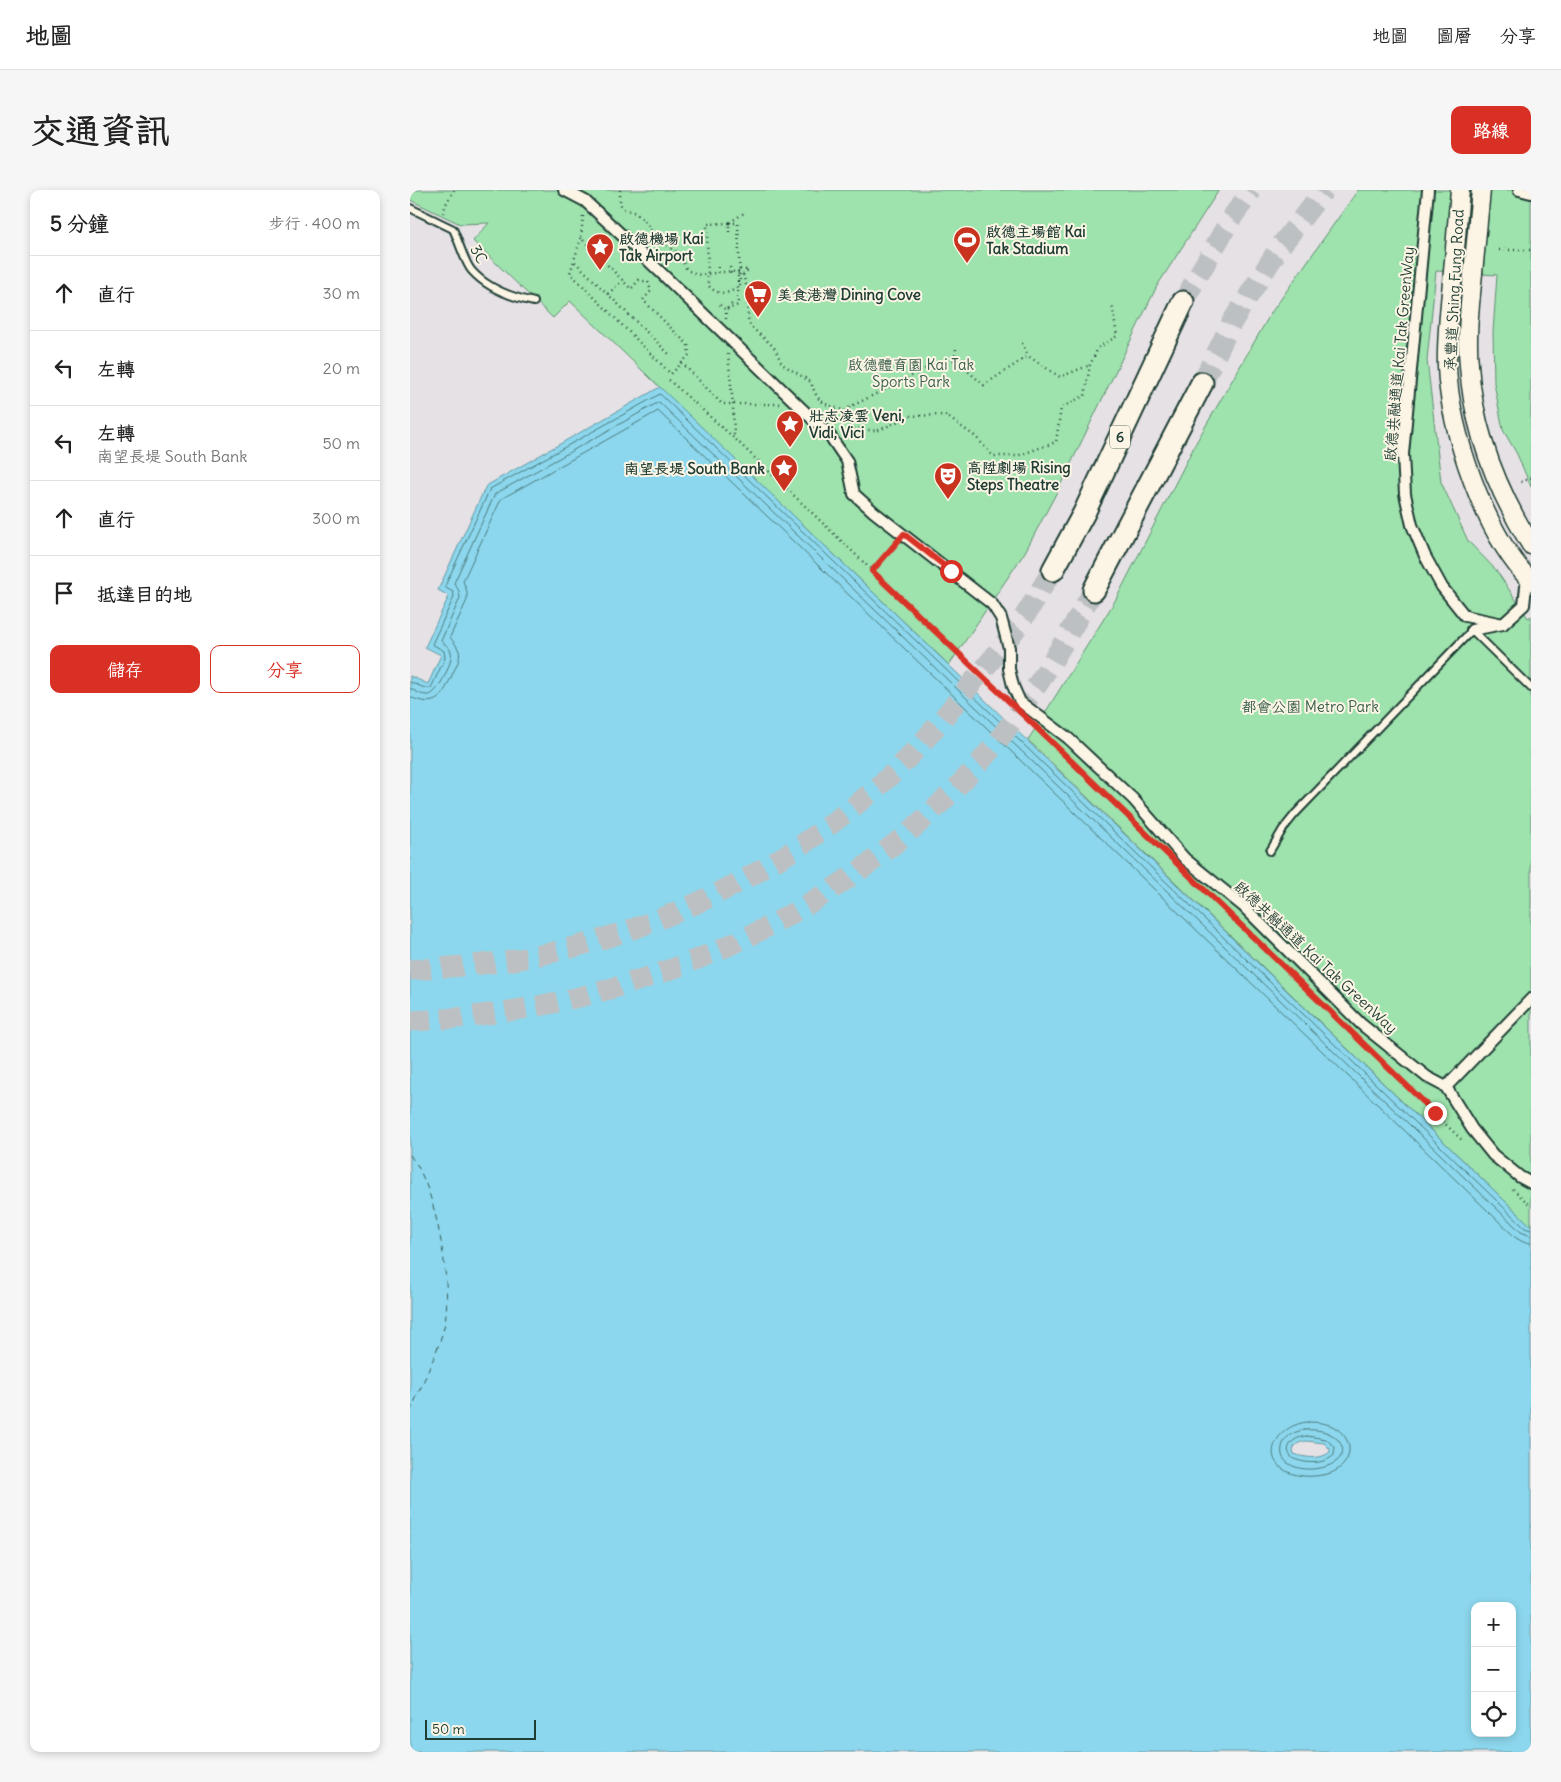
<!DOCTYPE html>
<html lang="zh-TW">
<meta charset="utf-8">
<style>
body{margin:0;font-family:Delius,"LXGW WenKai TC",sans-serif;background:#f6f6f6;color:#222}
.controls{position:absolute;right:15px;bottom:15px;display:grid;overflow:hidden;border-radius:10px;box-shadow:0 2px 8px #0003}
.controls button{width:45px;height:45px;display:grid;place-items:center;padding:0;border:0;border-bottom:1px solid #e0e0e0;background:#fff;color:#222;font:25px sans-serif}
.scale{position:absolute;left:15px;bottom:12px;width:111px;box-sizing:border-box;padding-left:5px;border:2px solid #1f3d34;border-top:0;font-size:14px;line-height:18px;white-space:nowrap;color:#1f3d34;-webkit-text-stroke:4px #fcf5e5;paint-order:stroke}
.stop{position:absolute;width:15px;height:15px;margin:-11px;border:4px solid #d93025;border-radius:50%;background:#fff}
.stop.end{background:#d93025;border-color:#fff;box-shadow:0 1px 5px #0008}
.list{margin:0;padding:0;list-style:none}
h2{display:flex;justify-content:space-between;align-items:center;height:65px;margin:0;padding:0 20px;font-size:21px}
h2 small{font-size:16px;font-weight:400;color:#767676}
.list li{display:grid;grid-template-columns:32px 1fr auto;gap:15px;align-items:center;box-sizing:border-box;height:75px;padding:0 20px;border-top:1px solid #e0e0e0}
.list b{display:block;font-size:19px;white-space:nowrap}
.list p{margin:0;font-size:16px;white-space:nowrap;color:#767676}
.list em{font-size:16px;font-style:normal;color:#767676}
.actions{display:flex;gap:10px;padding:15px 20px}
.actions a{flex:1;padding:11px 0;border:1px solid #d93025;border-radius:10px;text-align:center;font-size:18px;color:#d93025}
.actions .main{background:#d93025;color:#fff}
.icon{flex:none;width:28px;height:28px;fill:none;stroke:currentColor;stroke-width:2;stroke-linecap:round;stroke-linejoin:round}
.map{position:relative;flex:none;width:1121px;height:1562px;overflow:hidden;border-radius:10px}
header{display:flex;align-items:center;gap:30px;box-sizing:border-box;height:70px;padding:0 25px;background:#fff;border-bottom:1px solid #e0e0e0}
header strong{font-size:24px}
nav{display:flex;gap:28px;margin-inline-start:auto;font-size:18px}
.intro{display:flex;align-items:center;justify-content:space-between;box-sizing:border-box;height:120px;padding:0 30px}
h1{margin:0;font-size:35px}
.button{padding:12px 22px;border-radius:10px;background:#d93025;color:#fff;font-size:18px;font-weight:700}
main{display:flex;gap:30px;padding:0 30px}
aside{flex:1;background:#fff;border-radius:10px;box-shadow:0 2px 8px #0003}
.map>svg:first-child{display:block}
.green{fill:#9ee2ad;stroke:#5e9070}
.water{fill:#8cd7ed;stroke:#6099a3;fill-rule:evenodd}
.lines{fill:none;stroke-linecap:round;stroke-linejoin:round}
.shore{stroke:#4b7b7e;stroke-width:1}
.ferry{stroke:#355c59;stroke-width:1;stroke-dasharray:6 5;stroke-linecap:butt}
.trunk-tunnel{stroke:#bdc0c2;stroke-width:21;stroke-dasharray:21 11;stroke-linecap:butt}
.service-casing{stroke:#1f3d34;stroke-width:10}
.pedestrian-casing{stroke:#1f3d34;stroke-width:14}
.secondary-casing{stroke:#1f3d34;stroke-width:21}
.trunk-casing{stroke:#1f3d34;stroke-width:25}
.path{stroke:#1f3d34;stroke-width:2.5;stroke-dasharray:1 4;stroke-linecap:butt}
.service{stroke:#fcf5e5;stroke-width:6}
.pedestrian{stroke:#fcf5e5;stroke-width:10}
.secondary{stroke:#fcf5e5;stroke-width:18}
.trunk{stroke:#fcf5e5;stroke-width:21}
.secondary-bridge-casing{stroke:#1f3d34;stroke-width:21;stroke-linecap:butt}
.path-bridge{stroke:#1f3d34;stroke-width:2.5;stroke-dasharray:1 4;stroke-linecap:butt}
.secondary-bridge{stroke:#fcf5e5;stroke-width:18}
.route{stroke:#d93025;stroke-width:6}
.labels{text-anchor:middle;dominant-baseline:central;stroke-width:4;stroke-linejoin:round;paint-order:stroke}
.shield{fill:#fcf5e5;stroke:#617469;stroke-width:1}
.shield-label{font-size:14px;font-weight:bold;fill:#1f3d34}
.poi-label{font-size:15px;font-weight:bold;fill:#1f3d34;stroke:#fcf5e5;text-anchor:start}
.street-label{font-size:15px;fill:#1f3d34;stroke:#fcf5e5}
.park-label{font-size:15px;fill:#385e4c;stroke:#fcf5e5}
</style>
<header>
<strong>地圖</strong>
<nav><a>地圖</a><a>圖層</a><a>分享</a></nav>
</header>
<div class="intro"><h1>交通資訊</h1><a class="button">路線</a></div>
<main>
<aside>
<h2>5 分鐘<small>步行 · 400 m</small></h2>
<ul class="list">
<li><svg class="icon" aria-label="ahead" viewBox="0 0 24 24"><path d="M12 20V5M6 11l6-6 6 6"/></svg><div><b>直行</b></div><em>30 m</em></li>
<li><svg class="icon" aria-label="left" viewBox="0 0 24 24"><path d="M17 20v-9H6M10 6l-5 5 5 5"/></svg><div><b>左轉</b></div><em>20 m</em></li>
<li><svg class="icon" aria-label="left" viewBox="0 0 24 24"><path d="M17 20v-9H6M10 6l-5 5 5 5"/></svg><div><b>左轉</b><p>南望長堤 South Bank</p></div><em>50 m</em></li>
<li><svg class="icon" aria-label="ahead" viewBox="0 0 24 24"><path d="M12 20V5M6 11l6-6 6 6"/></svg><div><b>直行</b></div><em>300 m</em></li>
<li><svg class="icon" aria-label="arrive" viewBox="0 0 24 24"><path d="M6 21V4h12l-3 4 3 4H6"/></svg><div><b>抵達目的地</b></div></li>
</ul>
<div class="actions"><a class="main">儲存</a><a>分享</a></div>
</aside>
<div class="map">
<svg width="1121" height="1562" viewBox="0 0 1121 1562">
<rect width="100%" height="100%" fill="#e5e1e5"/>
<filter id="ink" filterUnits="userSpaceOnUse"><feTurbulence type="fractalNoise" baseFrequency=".02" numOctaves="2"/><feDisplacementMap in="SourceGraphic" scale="10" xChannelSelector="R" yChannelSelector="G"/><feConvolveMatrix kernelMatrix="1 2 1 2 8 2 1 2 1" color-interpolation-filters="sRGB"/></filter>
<g filter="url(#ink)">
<g class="green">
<polygon points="0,0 809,0 747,96 649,298 615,362 539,475 160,111 143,128 63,51 79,33 50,34 0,10"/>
<polygon points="948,0 1121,0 1121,297 1107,264 1093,240 1084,193 1083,142 1087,85 1026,81 1017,170 1031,292 1058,351 1086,380 1118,428 1121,426 1121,1036 618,550 705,411 787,251 861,123"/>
</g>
<path class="water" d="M250 197 1121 1036V1562H0V486L18 494 31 465 15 457 39 406 28 400 76 296ZM897 1251 914 1253 920 1259V1262C911 1270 895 1268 884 1264L883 1261C884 1253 891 1252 897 1251ZM1065 1416H1102V1543H1065Z"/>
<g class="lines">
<g class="shore">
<polyline points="0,492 15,498 21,498 35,468 34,461 22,454 44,407 43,402 36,398 35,396 80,299 250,204 1115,1038 1121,1040"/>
<path d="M0 498C5 501 12 506 19 505 28 504 44 470 41 462 39 456 34 454 31 451L50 408 49 401 44 393 85 304 249 212 1111 1042 1121 1046"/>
<path d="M0 507C28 519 32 507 43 483 46 476 51 469 49 461 47 455 43 452 40 447L57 410V402L53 391 91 309 248 221 1106 1048 1113 1052 1121 1053"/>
<path d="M898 1232C907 1232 917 1233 924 1237 950 1252 940 1282 912 1285 902 1287 889 1287 878 1282 848 1268 868 1234 898 1232Z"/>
<path d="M895 1240C907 1239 920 1241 928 1250 951 1278 880 1291 872 1265 871 1260 872 1254 875 1250 880 1243 888 1241 895 1240Z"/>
<path d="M897 1246 916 1249 925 1257 924 1265C914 1275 894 1274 882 1268L878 1261C879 1251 887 1247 897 1246Z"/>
</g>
<path class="ferry" d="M0 965C3 970 8 975 10 981 28 1014 44 1105 33 1141 25 1169 11 1196 0 1222"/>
<g class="trunk-tunnel">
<polyline points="773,112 820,30 842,0"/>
<polyline points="792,193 822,132 869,58 914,0"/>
<path d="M0 780C42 777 85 774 126 766 235 743 337 697 425 631 448 613 472 595 492 574 517 549 539 521 562 493 576 476 591 459 605 440 619 421 630 400 643 380"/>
<path d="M0 831C41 830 82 824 123 817 294 785 456 702 571 571 616 519 650 459 684 400"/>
</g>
<g class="service-casing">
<g id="service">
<path d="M0 18 43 39C48 49 55 74 62 81 78 99 101 107 124 112"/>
<polyline points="860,661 873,639 885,624 1062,440 1121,498"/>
</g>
</g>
<g class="pedestrian-casing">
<g id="pedestrian">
<polyline points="154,0 175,11 216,49 420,246 437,271 444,304 464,322 582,414 591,428 599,458 599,479 603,496 610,512 658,548 723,609 775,669 833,716 951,834 1017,887 1036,897 1062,939 1083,965 1110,987 1121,993"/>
<polyline points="1018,0 993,264 995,304 1002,335 1015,366 1032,397 1055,426 1093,434"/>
<polyline points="1109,0 1121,3"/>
<polyline points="1062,440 1093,434 1114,415 1117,387"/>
<polyline points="1036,897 1121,809"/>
</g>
</g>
<g class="secondary-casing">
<g id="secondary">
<path d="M1043 82C1040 114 1036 146 1037 177 1040 242 1075 345 1121 391"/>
<path d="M1063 83C1060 114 1056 145 1059 175 1063 241 1087 300 1121 355"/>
</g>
</g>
<g class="trunk-casing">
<g id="trunk">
<polyline points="643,380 674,323 773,112"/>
<polyline points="684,400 792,193"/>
</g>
</g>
<g class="path">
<polyline points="33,23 36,14 44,0"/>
<polyline points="173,26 171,48 221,99 229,90 238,92 241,101 233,110 278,155 279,165 272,173 312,214 370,214"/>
<polyline points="319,42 319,33 334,23"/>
<polyline points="171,48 160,83 261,184 272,173"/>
<polyline points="1089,60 1121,60"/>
<polyline points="165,72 260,165"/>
<polyline points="308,77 308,85"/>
<polyline points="320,77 321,85"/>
<polyline points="333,85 338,80"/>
<polyline points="337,98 347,97"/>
<polyline points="198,104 213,90"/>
<polyline points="310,115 316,120 322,114"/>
<polyline points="316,129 316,120 328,115 328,79 338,80"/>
<polyline points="612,153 618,166"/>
<polyline points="318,164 323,215 324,248"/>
<polyline points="545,170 546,158"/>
<polyline points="259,190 324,248 592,505"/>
<polyline points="435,221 440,217 529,172 545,170 574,195 618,166 650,187 680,175"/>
<polyline points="1111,292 1121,288"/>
<polyline points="462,381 486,353"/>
<polyline points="643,554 734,643"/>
<polyline points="805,711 898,800"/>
<polyline points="950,851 1054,952"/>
<polyline points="1103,999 1121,1016"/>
</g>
<use href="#service" class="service"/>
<use href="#pedestrian" class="pedestrian"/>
<use href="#secondary" class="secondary"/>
<use href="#trunk" class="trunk"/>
<g class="secondary-bridge-casing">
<g id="secondary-bridge">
<polyline points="1043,82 1050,0"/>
<polyline points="1063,83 1071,0"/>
</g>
</g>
<g class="path-bridge">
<path d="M210 0V14L214 19 226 23 238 34 244 49 247 52 264 60 270 65 275 77 279 81 290 85 321 81 333 85 337 98 338 128 340 136 364 157 372 174 401 192C408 215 414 213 435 221L442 238 467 241 500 226 535 225 566 247 583 266H607L646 252 651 218 675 205 680 175 688 158 707 146 702 115"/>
<path d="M319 33H328L330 95C320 105 307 106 298 95L297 34Z"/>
</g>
<use href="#secondary-bridge" class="secondary-bridge"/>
</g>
</g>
<g class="lines" filter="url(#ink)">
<polyline class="route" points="541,381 494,344 462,381 626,537 1025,923"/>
</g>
<defs>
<g id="stadium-pin" transform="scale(1.4375)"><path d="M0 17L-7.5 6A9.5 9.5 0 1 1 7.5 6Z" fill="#c8321e" stroke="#fcf5e5"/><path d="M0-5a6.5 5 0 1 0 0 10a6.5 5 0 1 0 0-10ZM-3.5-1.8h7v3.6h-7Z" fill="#fff"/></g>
<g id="sight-pin" transform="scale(1.4375)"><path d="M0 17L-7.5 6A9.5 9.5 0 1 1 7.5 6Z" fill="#c8321e" stroke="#fcf5e5"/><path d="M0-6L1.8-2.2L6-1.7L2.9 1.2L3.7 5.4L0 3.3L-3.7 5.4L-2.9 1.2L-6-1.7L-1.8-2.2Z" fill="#fff"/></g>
<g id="supermarket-pin" transform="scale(1.4375)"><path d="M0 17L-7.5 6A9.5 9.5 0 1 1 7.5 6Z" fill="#c8321e" stroke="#fcf5e5"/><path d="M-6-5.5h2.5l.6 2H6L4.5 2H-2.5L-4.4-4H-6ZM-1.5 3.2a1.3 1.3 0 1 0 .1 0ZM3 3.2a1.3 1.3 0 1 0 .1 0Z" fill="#fff"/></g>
<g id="theatre-pin" transform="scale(1.4375)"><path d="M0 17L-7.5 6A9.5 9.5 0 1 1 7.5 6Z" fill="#c8321e" stroke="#fcf5e5"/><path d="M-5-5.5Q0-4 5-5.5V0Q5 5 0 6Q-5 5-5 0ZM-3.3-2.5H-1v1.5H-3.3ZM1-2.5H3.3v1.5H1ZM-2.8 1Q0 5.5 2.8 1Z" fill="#fff"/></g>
</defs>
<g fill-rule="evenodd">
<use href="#stadium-pin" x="557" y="50"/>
<use href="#sight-pin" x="190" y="57"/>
<use href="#supermarket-pin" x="348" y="104"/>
<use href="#sight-pin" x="380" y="234"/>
<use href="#sight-pin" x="374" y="278"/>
<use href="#theatre-pin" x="538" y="286"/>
</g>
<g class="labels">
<rect class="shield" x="700" y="235.5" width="20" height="23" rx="4"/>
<g class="shield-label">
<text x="710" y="247">6</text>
</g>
<g class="poi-label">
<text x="576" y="41">啟德主場館 Kai<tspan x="576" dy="17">Tak Stadium</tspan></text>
<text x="209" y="48">啟德機場 Kai<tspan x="209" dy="17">Tak Airport</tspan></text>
<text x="367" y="104">美食港灣 Dining Cove</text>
<text x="399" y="225">壯志凌雲 Veni,<tspan x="399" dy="17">Vidi, Vici</tspan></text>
<text x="557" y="277">高陞劇場 Rising<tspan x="557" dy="17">Steps Theatre</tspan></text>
<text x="355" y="278" text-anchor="end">南望長堤 South Bank</text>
</g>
<g class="street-label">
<text transform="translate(69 64) rotate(62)">3C</text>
<text transform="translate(1044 100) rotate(-87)">承豐道 Shing Fung Road</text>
<text transform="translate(989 164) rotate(-85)">啟德共融通道 Kai Tak GreenWay</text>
<text transform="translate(906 767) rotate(43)">啟德共融通道 Kai Tak GreenWay</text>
</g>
<g class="park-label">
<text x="501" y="174">啟德體育園 Kai Tak<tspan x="501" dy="17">Sports Park</tspan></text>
<text x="900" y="516">都會公園 Metro Park</text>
</g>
</g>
</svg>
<div class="controls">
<button>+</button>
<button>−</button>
<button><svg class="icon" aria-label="locate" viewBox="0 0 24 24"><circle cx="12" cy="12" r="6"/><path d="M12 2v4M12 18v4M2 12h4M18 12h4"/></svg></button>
</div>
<div class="scale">50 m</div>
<div class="stop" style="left:541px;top:381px"></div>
<div class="stop end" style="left:1025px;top:923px"></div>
</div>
</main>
